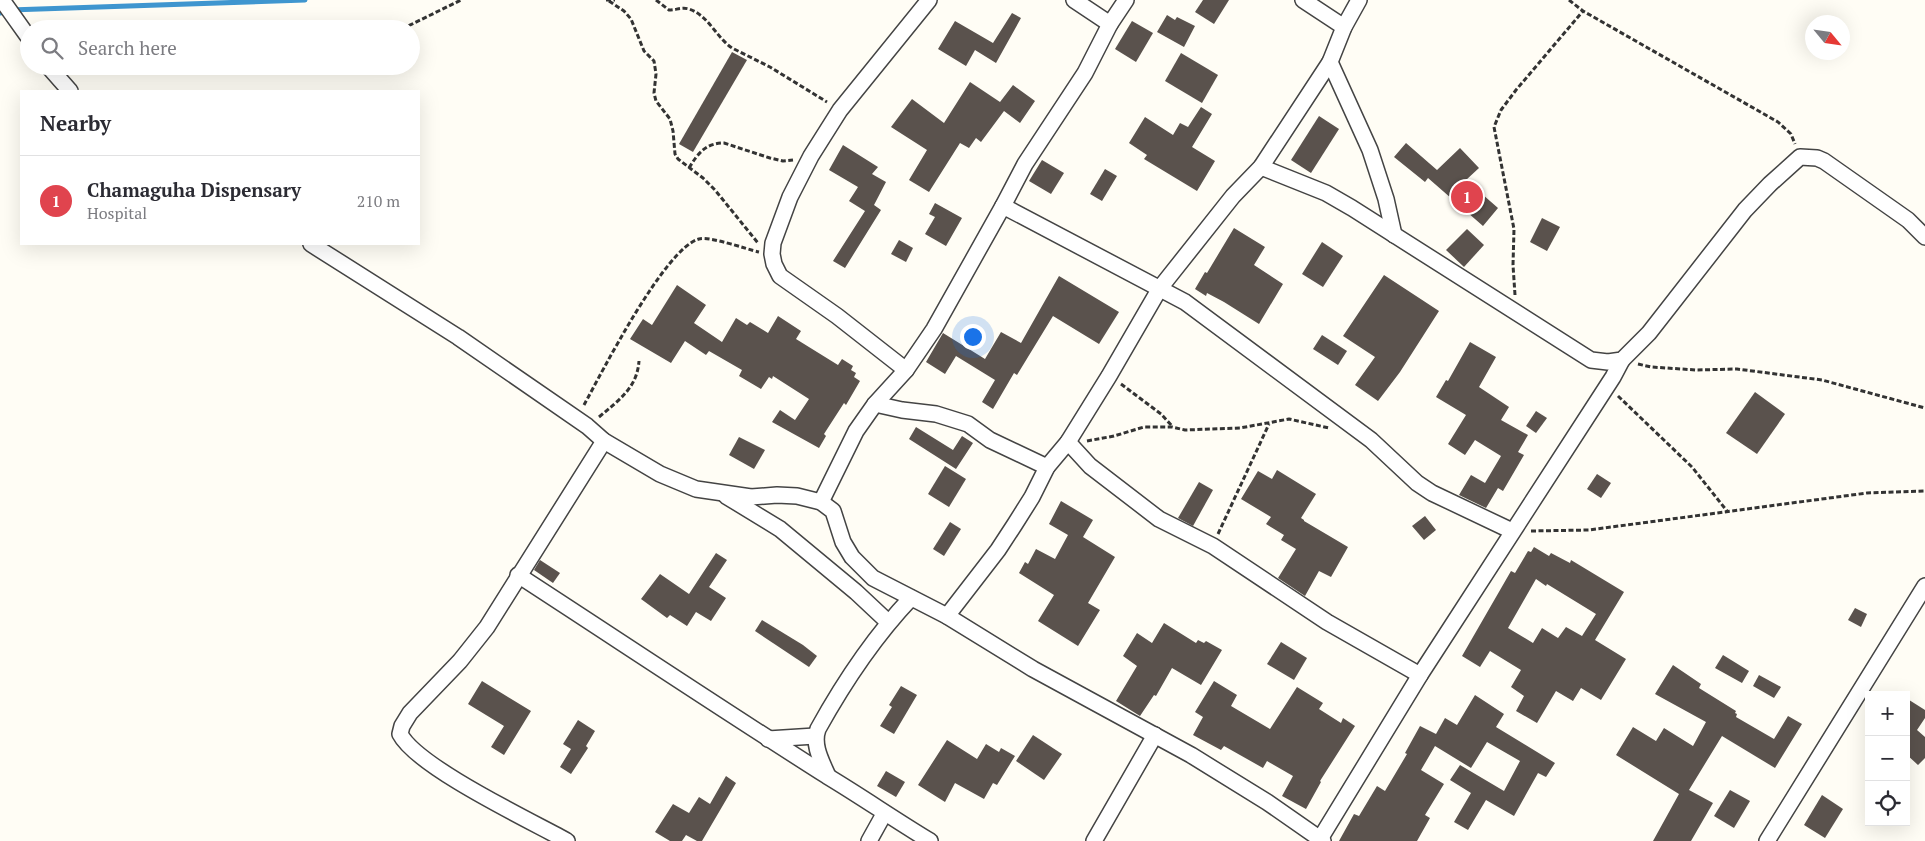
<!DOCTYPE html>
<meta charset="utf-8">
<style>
body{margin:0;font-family:"PT Serif",serif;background:#f2f2f3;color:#2b2b33}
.controls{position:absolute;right:15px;bottom:15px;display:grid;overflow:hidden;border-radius:0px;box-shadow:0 5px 20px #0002}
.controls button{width:45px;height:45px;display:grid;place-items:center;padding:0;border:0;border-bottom:1px solid #e1e1e2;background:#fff;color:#2b2b33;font:25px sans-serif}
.compass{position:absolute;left:1805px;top:15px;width:45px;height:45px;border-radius:50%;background:#fff;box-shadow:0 5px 20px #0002;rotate:119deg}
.you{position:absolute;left:972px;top:336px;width:18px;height:18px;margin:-12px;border:4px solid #fff;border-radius:50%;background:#1a73e8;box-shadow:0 0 0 8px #1a73e833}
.badge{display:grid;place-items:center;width:32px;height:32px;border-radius:50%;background:#0b8043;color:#fff;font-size:16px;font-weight:700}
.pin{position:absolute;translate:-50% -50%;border:2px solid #fff;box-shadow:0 1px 5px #0006}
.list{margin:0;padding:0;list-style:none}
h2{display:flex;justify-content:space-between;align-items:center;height:65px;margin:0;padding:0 20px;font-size:21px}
h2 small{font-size:16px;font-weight:400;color:#7c7c81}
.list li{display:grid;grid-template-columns:32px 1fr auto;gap:15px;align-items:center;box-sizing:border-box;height:90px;padding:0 20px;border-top:1px solid #e1e1e2}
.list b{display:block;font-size:19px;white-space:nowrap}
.list p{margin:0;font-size:16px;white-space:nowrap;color:#7c7c81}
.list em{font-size:16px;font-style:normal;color:#7c7c81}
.icon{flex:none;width:28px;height:28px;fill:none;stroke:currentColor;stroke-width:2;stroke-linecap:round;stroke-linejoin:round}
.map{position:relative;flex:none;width:1925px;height:841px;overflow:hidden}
.search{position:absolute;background:#fff;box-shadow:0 5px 20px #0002;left:20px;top:20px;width:400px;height:55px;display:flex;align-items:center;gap:12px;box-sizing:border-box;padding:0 18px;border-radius:28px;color:#7c7c81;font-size:19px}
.panel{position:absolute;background:#fff;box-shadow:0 5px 20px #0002;left:20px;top:90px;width:400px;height:155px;border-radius:0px}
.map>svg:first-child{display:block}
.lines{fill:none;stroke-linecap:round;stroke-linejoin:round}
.stream{stroke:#3f96cf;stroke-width:5}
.building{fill:#5a524d;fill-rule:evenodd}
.minor-casing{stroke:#444;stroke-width:18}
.path{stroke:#333;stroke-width:3;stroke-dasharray:5 2.5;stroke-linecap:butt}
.minor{stroke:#fff;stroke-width:15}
</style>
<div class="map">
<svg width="1925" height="841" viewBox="0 0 1925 841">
<rect width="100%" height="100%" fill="#fffdf5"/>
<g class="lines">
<polyline class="stream" points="0,13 10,10 305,0"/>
</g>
<g class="building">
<polygon points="1203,0 1229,0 1214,24 1195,12"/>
<polygon points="1012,13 1021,18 996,63 975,50 966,66 938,49 955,21 993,43"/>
<polygon points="1167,15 1175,20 1177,17 1195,26 1184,47 1157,32"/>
<polygon points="1132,21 1153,33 1136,62 1115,49"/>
<polygon points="732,52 747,60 693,152 679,144"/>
<polygon points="1181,53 1218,75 1202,103 1165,81"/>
<polygon points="970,82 1000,102 1013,85 1035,101 1020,123 1004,111 981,142 976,138 969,148 960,143 929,192 909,180 927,150 891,127 912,99 944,123"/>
<polygon points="1201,107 1212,114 1192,147 1215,161 1197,191 1144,159 1147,155 1129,143 1145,117 1173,135 1180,123 1188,127"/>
<polygon points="1319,116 1339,129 1311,173 1291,160"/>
<polygon points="1406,143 1437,170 1460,148 1479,168 1466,180 1498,208 1483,226 1428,178 1425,182 1394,157"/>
<polygon points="843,145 878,167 872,174 886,182 874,205 881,210 845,268 833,261 865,211 849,201 858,187 829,170"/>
<polygon points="1042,160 1064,173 1051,194 1029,181"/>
<polygon points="1105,169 1117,176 1102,201 1090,194"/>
<polygon points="935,203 962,218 946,246 925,234 935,217 929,214"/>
<polygon points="1542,218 1560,227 1547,251 1530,242"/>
<polygon points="1234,228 1265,247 1254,265 1283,284 1259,324 1224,302 1207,293 1206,296 1195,289 1205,272 1207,273"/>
<polygon points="1467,229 1484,245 1464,267 1446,250"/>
<polygon points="899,240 913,248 906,262 891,254"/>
<polygon points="1322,242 1343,256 1323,287 1302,274"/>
<polygon points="1384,275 1439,311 1400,372 1378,401 1355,385 1375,357 1343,336"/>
<polygon points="1059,276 1119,312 1099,344 1053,316 1017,375 1014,373 993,409 982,402 995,380 956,356 945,374 926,362 943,333 985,359 1001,332 1021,343"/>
<polygon points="677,285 706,305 694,323 722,342 736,318 747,325 750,322 768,333 778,316 801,331 796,339 838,365 842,359 853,366 851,370 856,373 854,377 860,381 846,405 844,403 824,434 826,436 819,448 772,422 780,410 795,420 809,399 773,376 772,379 769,377 761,389 739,376 742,370 709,351 706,355 685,341 671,363 630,339 643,319 652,325"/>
<polygon points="1322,335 1347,351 1338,365 1313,349"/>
<polygon points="1470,342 1496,357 1479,387 1509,407 1501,420 1528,435 1518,452 1524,455 1503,491 1498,488 1486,508 1459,495 1471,475 1485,483 1501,456 1475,440 1465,455 1448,444 1466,415 1436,397 1446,380 1448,381"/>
<polygon points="1755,392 1785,414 1757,454 1726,433"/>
<polygon points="1536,411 1547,418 1536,433 1526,426"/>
<polygon points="916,427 953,450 962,436 973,443 956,469 909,439"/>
<polygon points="739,437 765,450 754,469 729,455"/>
<polygon points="945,466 966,479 949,507 928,494"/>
<polygon points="1277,470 1316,494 1301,518 1304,520 1304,521 1348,547 1331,577 1319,571 1305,596 1278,578 1296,549 1281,540 1284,535 1266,524 1271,517 1241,499 1258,471 1272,479"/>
<polygon points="1597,474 1611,483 1601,498 1587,489"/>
<polygon points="1199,482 1213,490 1193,526 1178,518"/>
<polygon points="1061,501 1093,520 1083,537 1115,557 1088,603 1100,610 1078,646 1038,621 1054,595 1019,573 1025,562 1028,564 1036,549 1055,559 1068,535 1049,524"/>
<polygon points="1425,516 1436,530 1424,540 1412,526"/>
<polygon points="950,522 961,529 944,556 933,549"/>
<path d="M1534 547 1549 556 1551 553 1570 563 1571 560 1624 592 1595 640 1626 659 1601 700 1581 688 1573 701 1556 691 1537 723 1516 711 1524 696 1511 687 1521 670 1490 651 1480 667 1462 656 1511 571 1515 573 1528 551 1531 552ZM1536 579 1546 586 1547 584 1596 614 1582 636 1566 627 1558 638 1542 628 1533 643 1508 628Z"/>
<polygon points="716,553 727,560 709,587 726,598 711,621 696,612 687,626 670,615 667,618 641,599 660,574 689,594"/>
<polygon points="540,560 560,573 553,583 534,570"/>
<polygon points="1855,608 1867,614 1861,627 1848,620"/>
<polygon points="762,620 803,645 817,656 809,667 755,631"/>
<polygon points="1164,623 1196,643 1198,640 1204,643 1206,641 1222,650 1201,685 1172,668 1156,696 1154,695 1140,716 1116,701 1137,666 1123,656 1137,633 1152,643"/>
<polygon points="1281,642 1307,658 1294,680 1267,664"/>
<polygon points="1723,655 1749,671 1742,683 1715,668"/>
<polygon points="1673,665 1701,684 1699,688 1736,711 1735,713 1737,714 1736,717 1774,739 1788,716 1802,724 1775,768 1722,736 1689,790 1713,803 1691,841 1653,841 1679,794 1616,755 1633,727 1656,741 1664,728 1693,746 1706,722 1655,694"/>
<polygon points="1759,675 1781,687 1774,698 1753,686"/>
<polygon points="482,681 531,711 504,755 491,747 504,726 468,704"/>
<polygon points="1214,681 1237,695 1231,706 1270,729 1297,687 1323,703 1319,709 1341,723 1343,718 1355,726 1320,781 1321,782 1306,809 1282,796 1293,776 1267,761 1263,768 1224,746 1221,750 1193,735 1203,717 1195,712"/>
<polygon points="901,686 917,695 894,734 880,726 892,707 889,705"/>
<polygon points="1475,695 1504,714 1496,727 1555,763 1546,777 1538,773 1514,816 1486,800 1468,830 1454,822 1471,793 1450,780 1460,765 1504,791 1520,761 1487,742 1471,768 1435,746 1421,770 1444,784 1425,815 1430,818 1417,841 1339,841 1354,814 1359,816 1377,786 1385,791 1407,754 1405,753 1420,726 1436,734 1445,718 1457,725"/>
<polygon points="1906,698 1925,710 1925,718 1917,730 1925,737 1925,758 1918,765 1906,754"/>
<polygon points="578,720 595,731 586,746 588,748 571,774 560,767 571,749 563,744"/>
<polygon points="1033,735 1062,754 1044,780 1016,761"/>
<polygon points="947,740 977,759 986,744 999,752 1001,748 1015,756 997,785 993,783 984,799 955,783 945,802 918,785"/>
<polygon points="886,771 905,782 896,797 877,786"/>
<polygon points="726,776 736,783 702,841 697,841 686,835 682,841 670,841 655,832 673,804 689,813 699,797 710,804"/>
<polygon points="1730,790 1750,801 1734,828 1714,816"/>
<polygon points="1822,795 1843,809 1825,838 1804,825"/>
</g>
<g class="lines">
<g class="minor-casing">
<g id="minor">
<polyline points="2,0 29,38"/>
<polyline points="1074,0 1110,24"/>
<polyline points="1303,0 1344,27"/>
<polyline points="1330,62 1370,150 1386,199 1394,235"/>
<polyline points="48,66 70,91"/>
<polyline points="1261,167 1326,193 1352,208 1591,360 1608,362 1622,360 1649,333 1745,210 1770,184 1800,157 1817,158 1824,161 1908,220 1925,237"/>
<polyline points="1003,206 1185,302 1371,440 1417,483 1432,493 1512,531"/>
<polyline points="311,244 458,337 587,426 604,441 660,474 696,489 751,497 777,495 797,496 821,502 833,511 843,542 852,557 873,578 947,616 1033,669 1191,755 1267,802 1323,841"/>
<polyline points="906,370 837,316 780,276 774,264 772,254 773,243 790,197 811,156 840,110 929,0"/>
<polyline points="875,404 902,410 936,414 968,424 990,440 1047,467"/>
<polyline points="1068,442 1090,466 1159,519 1213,546 1327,622 1420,675"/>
<polyline points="726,496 780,529 856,592 888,622"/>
<polyline points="821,502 856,431 875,404 906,370 934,329 1003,206 1025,164 1085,73 1110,24 1126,0"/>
<path d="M518 575C621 642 723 710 827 776 862 797 895 820 930 841"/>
<polyline points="947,616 998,550 1015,524 1032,497 1047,467 1068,442 1109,376 1160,288 1233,196 1261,167 1330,62 1344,27 1359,0"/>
<polyline points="768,739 815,736"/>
<path d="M828 776C822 762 812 745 818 729 844 682 874 637 911 598"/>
<polyline points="1320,839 1420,675 1613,377 1622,360"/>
<path d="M567 841C531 821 417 767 400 734L402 726 410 713 460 661 487 627 604 441"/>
<polyline points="869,841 884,814"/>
<polyline points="1094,841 1155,735"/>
<polyline points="1767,841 1925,586"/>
</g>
</g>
<g class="path">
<polyline points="606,0 615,0"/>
<path d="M656 0 669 10C676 10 682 7 689 9 708 15 716 37 732 48L770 67 827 102"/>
<polyline points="1569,0 1583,11 1778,122 1791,134 1795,144"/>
<polyline points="609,1 624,11 631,19 644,51 654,61 656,74 654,93 656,101 670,119 673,131 675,154 678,159 703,178 715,190 758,243"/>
<polyline points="402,29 461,0"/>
<path d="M689 168C698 153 706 143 724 143L770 158 783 161 793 160"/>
<polyline points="1515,295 1513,265 1514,229 1494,127 1501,110 1516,90 1583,11"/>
<polyline points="1638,364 1651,367 1696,370 1737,369 1822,380 1925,408"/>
<polyline points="1121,384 1161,414 1172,426"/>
<polyline points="1618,396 1692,467 1727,511"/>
<path d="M584 405C602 372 665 248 699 239 710 236 746 249 759 252"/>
<path d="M599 417C619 400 637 388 639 361"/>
<polyline points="1087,441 1114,436 1144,427 1172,427 1185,430 1240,428 1289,419 1329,428"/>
<polyline points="1531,531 1589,530 1867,493 1925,491"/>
<polyline points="1218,534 1269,424"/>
</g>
<use href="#minor" class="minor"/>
</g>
</svg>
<div class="controls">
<button>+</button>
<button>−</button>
<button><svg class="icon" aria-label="locate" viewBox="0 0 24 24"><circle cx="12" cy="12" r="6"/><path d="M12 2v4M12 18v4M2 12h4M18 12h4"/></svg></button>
</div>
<svg class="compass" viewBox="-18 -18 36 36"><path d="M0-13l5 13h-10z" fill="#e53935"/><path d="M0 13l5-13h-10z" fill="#7c7c81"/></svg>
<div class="you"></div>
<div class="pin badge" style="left:1467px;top:197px;background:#e0444e">1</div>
<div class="search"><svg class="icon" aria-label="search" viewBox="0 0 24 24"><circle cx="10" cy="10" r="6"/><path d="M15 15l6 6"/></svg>Search here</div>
<section class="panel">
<h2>Nearby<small></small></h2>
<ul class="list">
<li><span class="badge" style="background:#e0444e">1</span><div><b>Chamaguha Dispensary</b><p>Hospital</p></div><em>210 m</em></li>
</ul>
</section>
</div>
